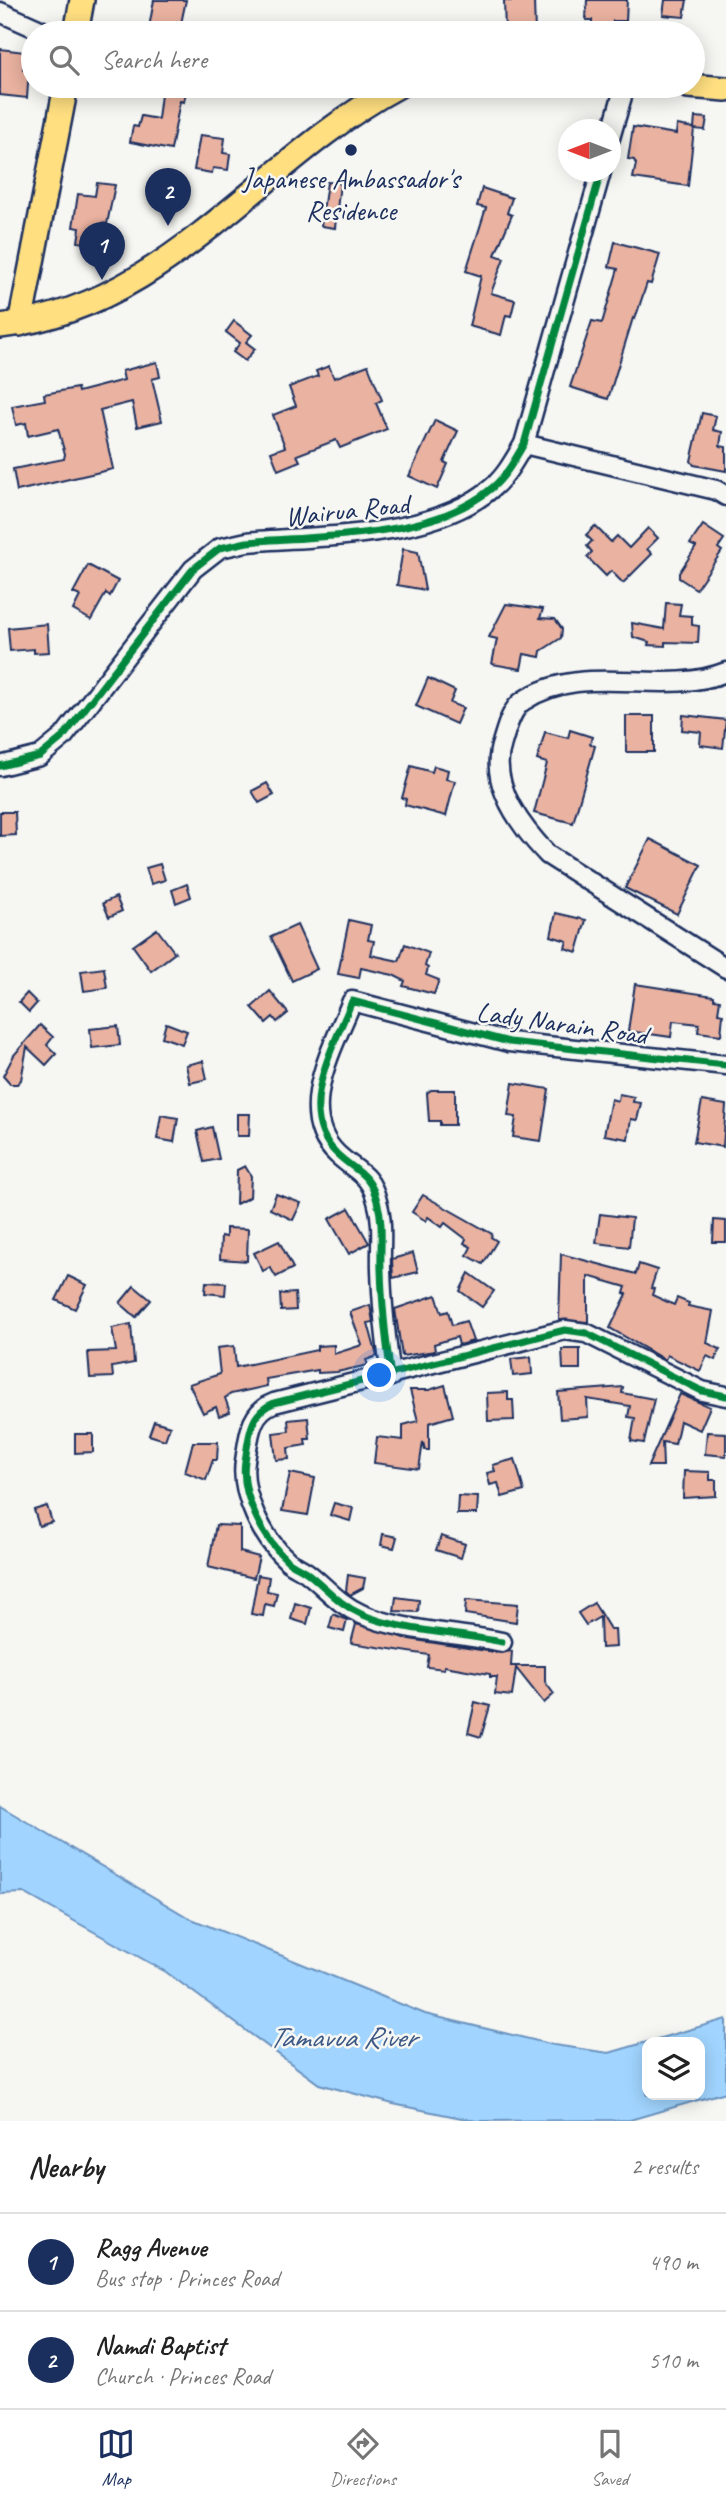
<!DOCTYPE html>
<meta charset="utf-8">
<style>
body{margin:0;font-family:Caveat,sans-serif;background:#f2f2f2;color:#222}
.controls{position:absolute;right:21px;bottom:21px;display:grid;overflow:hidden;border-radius:14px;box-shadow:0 4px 18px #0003}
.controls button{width:63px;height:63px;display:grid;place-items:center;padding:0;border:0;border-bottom:2px solid #e0e0e0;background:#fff;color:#222;font:35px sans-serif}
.compass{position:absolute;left:558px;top:119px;width:63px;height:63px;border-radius:50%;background:#fff;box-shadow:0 4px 18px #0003;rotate:270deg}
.you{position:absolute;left:380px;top:1376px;width:24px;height:24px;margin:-18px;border:5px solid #fff;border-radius:50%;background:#1a73e8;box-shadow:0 0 0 10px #1a73e833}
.badge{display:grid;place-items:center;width:46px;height:46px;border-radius:50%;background:#1b2f5e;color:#fff;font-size:23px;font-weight:700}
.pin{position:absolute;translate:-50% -58px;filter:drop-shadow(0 2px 4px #0008)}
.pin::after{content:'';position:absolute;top:37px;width:24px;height:21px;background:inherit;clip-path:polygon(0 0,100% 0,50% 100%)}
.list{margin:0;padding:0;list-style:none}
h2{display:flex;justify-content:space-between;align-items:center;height:91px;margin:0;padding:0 28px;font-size:30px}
h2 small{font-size:23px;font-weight:400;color:#767676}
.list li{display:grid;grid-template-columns:46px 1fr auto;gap:21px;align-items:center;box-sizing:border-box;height:98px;padding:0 28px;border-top:2px solid #e0e0e0}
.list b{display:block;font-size:26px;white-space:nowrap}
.list p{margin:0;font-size:23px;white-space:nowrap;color:#767676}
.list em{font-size:23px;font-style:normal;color:#767676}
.icon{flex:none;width:38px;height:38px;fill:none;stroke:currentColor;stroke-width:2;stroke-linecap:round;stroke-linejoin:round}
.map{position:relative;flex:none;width:726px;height:2121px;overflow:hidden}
.search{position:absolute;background:#fff;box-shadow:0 4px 18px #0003;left:21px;right:21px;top:21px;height:77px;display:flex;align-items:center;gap:18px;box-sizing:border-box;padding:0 24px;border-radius:38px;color:#767676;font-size:26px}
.sheet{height:287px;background:#fff}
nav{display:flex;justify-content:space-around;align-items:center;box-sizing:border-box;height:98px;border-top:2px solid #e0e0e0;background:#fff;font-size:19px;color:#767676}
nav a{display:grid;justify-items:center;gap:4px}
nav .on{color:#1b2f5e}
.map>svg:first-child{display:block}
.water{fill:#a1d5ff;stroke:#6b93bf;stroke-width:2;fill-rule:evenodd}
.building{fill:#eab2a0;stroke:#1b2f5e;stroke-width:2}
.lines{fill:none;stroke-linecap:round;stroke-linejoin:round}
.minor-casing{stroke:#1b2f5e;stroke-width:23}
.major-casing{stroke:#1b2f5e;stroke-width:28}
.minor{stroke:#f6f6f2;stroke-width:18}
.major{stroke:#ffdf80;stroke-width:23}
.cycleway-casing{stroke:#f6f6f2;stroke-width:11}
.cycleway{stroke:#00873e;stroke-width:7}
.poi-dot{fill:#1b2f5e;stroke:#f6f6f2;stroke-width:2.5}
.labels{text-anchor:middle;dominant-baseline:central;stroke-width:5;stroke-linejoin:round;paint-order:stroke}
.poi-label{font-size:28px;fill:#1b2f5e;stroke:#f6f6f2}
.street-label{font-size:28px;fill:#1b2f5e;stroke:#f6f6f2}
.water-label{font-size:30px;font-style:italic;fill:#3c5886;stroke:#f6f6f2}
</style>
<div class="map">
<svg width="726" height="2121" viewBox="0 0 726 2121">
<rect width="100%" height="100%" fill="#f6f6f2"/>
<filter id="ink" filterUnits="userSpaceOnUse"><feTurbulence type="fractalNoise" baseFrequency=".0143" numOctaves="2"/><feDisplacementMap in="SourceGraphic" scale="14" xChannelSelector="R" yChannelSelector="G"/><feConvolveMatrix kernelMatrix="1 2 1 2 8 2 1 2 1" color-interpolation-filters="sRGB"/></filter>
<g filter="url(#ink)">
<path class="water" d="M0 1806 189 1918 425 2014 554 2045 609 2053 726 2019V2092L630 2120 476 2121 393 2104 319 2084 166 1972 24 1893 0 1894ZM647 2042H700V2095H647Z"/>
<g class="building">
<polygon points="154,0 186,0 179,33 148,33"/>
<polygon points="587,0 627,0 626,21 613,21 613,28 592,27 592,20 586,20"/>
<polygon points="665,0 687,0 684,17 663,15"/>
<polygon points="504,1 534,1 535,33 505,33"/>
<polygon points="0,49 25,52 23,70 29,70 27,98 0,95"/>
<polygon points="162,86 187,86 184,102 180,101 171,150 130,142 133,126 138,127 141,116 158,119"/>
<polygon points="695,117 707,118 705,130 694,129 688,186 633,178 636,164 634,160 628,159 633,127 676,134 677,125 694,128"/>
<polygon points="200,135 225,138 223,153 230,154 228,170 213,168 212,173 194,170"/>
<polygon points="327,182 340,183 335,228 321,226"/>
<polygon points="97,183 115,185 107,224 102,223 98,245 78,242 80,228 73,227 78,194 95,196"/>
<polygon points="482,188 512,198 507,213 512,215 495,255 504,258 491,293 515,300 511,316 506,315 501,335 469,326 481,276 466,271 486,208 477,206"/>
<polygon points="615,242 660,254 651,284 647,283 635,319 633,318 608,399 570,387 592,321 602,323 618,269 609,267"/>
<polygon points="234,321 252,335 246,342 255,349 245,361 233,352 240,343 226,332"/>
<polygon points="157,362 160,377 152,379 162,421 137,427 132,402 100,410 113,469 17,491 13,469 64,459 65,454 58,429 28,436 26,423 16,425 12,406 45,400 44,394 77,388 78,392 124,380 122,371"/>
<polygon points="368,365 382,400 376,403 387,429 340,448 336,440 297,455 300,461 278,470 271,452 285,447 273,415 296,406 289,387 318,376 316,371 329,366 334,378"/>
<polygon points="702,413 716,416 713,430 722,432 720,446 726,447 726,471 694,465 691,461"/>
<polygon points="435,420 458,431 444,462 448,464 437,489 409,476"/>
<polygon points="703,525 724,539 718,548 722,551 696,589 679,578 679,573 696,547 690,544"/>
<polygon points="595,526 611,542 617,536 629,548 648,528 658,538 647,549 652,554 623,583 611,571 606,576 587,557 592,552 587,546 592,541 586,535"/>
<polygon points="403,549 418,552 425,590 397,585"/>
<polygon points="88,565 118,581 110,596 106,593 91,620 73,610 80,596 73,593"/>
<polygon points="666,603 681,604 679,615 692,616 692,625 699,626 698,643 665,642 665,646 648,645 649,642 633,637 632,623 664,629"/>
<polygon points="506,604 543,609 540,618 555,619 562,629 561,638 541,651 540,657 524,654 521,669 492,664 497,639 489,637"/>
<polygon points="47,624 49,652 34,653 34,649 10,651 8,628"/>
<polygon points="428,678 455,691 450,703 463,708 456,724 416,706"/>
<polygon points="683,715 726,720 723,748 700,745 701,732 682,730"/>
<rect x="626" y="716" width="28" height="36"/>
<polygon points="570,730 592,737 590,744 595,746 573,823 534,813 547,763 537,760 545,732 568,738"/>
<polygon points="411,766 432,772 434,766 448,770 446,779 455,781 446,816 405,805 406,799 402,798"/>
<polygon points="267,783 274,795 259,803 252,791"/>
<polygon points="0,812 15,812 16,835 0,836"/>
<polygon points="650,839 701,865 677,914 625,888"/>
<polygon points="160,864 165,880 151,884 146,868"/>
<polygon points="187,884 191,897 176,903 172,890"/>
<polygon points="116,897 122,911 109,917 103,903"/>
<polygon points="556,913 586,920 577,952 565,948 567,941 551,936"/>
<polygon points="349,920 371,925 368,940 374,941 371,955 399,961 405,944 429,953 425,966 428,968 426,975 439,980 434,994 403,986 405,981 393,975 361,968 359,978 338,974"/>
<polygon points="297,925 317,969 292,981 271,937"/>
<polygon points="157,929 175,953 151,971 133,946"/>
<polygon points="104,968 107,988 84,991 81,971"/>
<polygon points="635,984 714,996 714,999 720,1000 718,1013 723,1014 721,1035 698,1032 699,1024 673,1021 671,1037 628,1031"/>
<polygon points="270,991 288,1013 277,1022 273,1017 266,1023 252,1007"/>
<polygon points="27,993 37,1003 29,1012 19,1002"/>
<polygon points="166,1023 187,1031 182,1044 162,1037"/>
<polygon points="40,1025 53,1037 47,1045 56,1054 46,1065 27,1047 21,1080 17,1084 10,1084 3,1076 14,1055"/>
<polygon points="118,1026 120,1045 92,1048 90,1029"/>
<polygon points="203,1061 207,1079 190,1083 186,1065"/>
<polygon points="513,1083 549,1089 541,1141 513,1137 516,1117 508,1116"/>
<polygon points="431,1090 455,1090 455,1125 440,1125 440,1121 429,1121 427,1093"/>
<polygon points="619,1094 634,1097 633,1102 641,1103 637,1120 631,1119 628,1139 604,1135 611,1099 618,1101"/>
<polygon points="702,1101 726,1105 723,1147 694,1142"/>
<polygon points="237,1114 250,1114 249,1136 237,1136"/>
<polygon points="161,1115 178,1118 174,1142 157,1139"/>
<polygon points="212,1127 219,1159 204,1162 197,1131"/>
<polygon points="245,1166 251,1176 250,1197 236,1204 237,1170"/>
<polygon points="276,1194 301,1203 293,1220 270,1209"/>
<polygon points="423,1195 492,1234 491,1237 497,1241 483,1264 467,1255 471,1247 464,1243 466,1239 445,1223 442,1227 428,1217 426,1221 412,1212"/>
<polygon points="349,1208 369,1243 349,1254 329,1219"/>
<polygon points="600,1214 632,1218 629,1247 596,1243"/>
<polygon points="714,1220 726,1221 726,1242 713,1242"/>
<polygon points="226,1228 248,1229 247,1261 220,1259 221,1236 226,1237"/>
<polygon points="279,1241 293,1268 276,1277 270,1267 263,1271 254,1253"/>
<polygon points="413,1253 418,1272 393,1278 392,1259"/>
<polygon points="561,1254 636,1274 639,1264 657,1270 651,1288 654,1289 652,1295 674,1305 677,1298 689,1303 688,1306 713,1311 707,1343 720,1349 715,1360 707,1356 700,1371 667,1355 665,1360 610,1328 627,1294 624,1293 626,1287 588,1276 588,1322 559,1320"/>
<polygon points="469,1273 494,1291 482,1307 460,1291"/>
<polygon points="68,1276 87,1285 75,1309 56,1300"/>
<polygon points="206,1282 226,1283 225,1295 205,1293"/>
<polygon points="134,1286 151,1300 136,1317 120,1303"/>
<polygon points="295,1293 296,1310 281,1311 280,1294"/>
<polygon points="436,1295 442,1313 448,1311 452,1325 466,1321 473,1341 459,1345 457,1337 434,1344 435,1351 402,1356 395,1309"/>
<polygon points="370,1305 373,1322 368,1323 377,1356 366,1360 368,1365 337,1372 318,1373 318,1370 266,1379 267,1386 231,1394 225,1398 230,1412 219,1416 216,1407 203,1413 189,1384 220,1374 217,1348 234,1346 236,1367 317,1350 317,1346 334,1345 334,1354 362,1345 350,1312"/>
<polygon points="131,1324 134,1363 112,1367 113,1377 90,1378 88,1352 116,1351 112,1328"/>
<polygon points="562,1349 580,1349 580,1369 563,1369"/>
<polygon points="531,1357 532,1374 513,1376 511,1359"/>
<polygon points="445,1385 453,1416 429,1423 429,1450 425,1450 423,1442 419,1469 374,1463 377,1437 403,1440 403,1425 418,1421 410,1390 429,1390"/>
<polygon points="623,1387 622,1393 654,1399 644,1443 631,1441 635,1418 628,1417 630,1406 587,1399 588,1417 560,1419 558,1392"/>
<polygon points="508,1392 508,1400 513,1400 514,1420 488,1421 487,1393"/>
<polygon points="680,1394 710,1407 700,1430 680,1421 675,1444 662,1442 663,1466 648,1466"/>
<polygon points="308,1418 310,1439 305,1439 306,1445 288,1448 289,1459 276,1460 273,1433 289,1431 288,1420"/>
<polygon points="154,1421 170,1426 165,1440 149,1435"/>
<polygon points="707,1432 726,1433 726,1456 705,1454"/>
<polygon points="75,1434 93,1434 93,1452 75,1453"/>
<polygon points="193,1442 218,1442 217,1460 213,1460 206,1480 185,1472"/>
<polygon points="515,1459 524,1491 502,1497 498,1483 490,1485 487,1473 495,1471 493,1465"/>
<polygon points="684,1471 710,1472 710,1480 716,1480 716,1496 683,1498"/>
<polygon points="290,1473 315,1478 308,1515 282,1511"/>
<polygon points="458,1496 478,1497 477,1514 457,1514"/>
<polygon points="334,1503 353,1508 350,1521 330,1515"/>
<polygon points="47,1506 52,1522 39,1526 34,1510"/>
<polygon points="216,1525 240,1526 240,1552 259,1557 254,1578 208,1567"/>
<polygon points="383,1534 397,1537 394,1548 381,1545"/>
<polygon points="441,1536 465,1544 461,1558 436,1550"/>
<polygon points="258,1575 269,1577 267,1591 277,1593 274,1606 265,1604 263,1616 251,1614"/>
<polygon points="348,1575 365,1578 363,1588 350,1595 346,1591"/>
<polygon points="396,1597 419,1600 418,1612 394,1611"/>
<polygon points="466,1600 518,1604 516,1622 465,1614"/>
<polygon points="295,1603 311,1608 307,1624 291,1619"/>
<polygon points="594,1603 610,1629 615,1629 616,1647 601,1648 600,1617 586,1625 578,1613"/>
<polygon points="333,1614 347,1620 344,1632 329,1628"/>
<polygon points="356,1624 409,1639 500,1653 512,1651 511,1666 545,1666 545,1682 554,1694 544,1703 516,1668 512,1696 495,1694 497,1677 490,1677 490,1674 444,1666 444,1669 427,1667 429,1655 351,1643"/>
<polygon points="475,1702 490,1706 481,1737 468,1733"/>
</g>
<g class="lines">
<g class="minor-casing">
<g id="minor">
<polyline points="0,12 47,33"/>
<polyline points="610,138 625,86"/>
<polyline points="524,444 716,490 726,496"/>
<path d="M726 672C661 698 584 660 523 701 511 709 506 730 502 743 488 784 522 828 548 855L726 968"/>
<path d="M0 766 40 756 63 737 193 569 220 548 247 542C322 535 434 539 493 487 506 476 515 459 524 444L601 172"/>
<path d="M391 1376C386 1341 382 1305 381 1270 380 1246 384 1224 377 1201 370 1173 356 1172 337 1154 294 1113 334 1046 352 1001L509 1042 726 1065"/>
<path d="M502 1642C459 1633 399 1631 361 1614 338 1604 325 1586 306 1572 300 1568 293 1565 288 1561 263 1539 240 1494 245 1461 249 1438 249 1412 274 1403L565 1330 586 1333 702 1391 726 1396"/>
</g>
</g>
<g class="major-casing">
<g id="major">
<polyline points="76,33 82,0"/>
<polyline points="688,86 726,89"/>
<polyline points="20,324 66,86"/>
<path d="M0 326C167 308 260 160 398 86"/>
</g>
</g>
<use href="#minor" class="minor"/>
<use href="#major" class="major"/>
<g class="cycleway-casing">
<g id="cycleway">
<path d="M0 766 40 756 63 737 193 569 220 548 247 542C322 535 434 539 493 487 506 476 515 459 524 444L601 172"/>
<path d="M391 1376C386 1341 382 1305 381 1270 380 1246 384 1224 377 1201 370 1173 356 1172 337 1154 294 1113 334 1046 352 1001L509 1042 726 1065"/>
<path d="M502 1642C459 1633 399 1631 361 1614 338 1604 325 1586 306 1572 300 1568 293 1565 288 1561 263 1539 240 1494 245 1461 249 1438 249 1412 274 1403L565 1330 586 1333 702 1391 726 1396"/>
</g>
</g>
<use href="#cycleway" class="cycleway"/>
</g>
</g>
<circle class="poi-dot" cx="351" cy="150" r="7"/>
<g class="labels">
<g class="poi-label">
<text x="351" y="178">Japanese Ambassador's<tspan x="351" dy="32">Residence</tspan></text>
</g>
<g class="street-label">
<text transform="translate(347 510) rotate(-6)">Wairua Road</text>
<text transform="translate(562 1023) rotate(8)">Lady Narain Road</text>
</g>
<g class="water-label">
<text x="342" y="2037">Tamavua River</text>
</g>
</g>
</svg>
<div class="controls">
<button><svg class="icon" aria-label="layers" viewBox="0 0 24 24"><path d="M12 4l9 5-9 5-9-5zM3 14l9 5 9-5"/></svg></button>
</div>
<svg class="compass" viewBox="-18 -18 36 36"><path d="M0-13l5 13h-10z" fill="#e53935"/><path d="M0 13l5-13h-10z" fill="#767676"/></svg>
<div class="you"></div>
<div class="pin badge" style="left:102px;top:280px">1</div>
<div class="pin badge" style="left:168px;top:226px">2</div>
<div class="search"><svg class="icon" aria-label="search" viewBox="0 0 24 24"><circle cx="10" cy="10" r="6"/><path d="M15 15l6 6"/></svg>Search here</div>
</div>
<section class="sheet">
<h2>Nearby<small>2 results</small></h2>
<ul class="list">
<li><span class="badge">1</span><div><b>Ragg Avenue</b><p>Bus stop · Princes Road</p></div><em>490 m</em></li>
<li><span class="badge">2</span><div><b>Namdi Baptist</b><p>Church · Princes Road</p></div><em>510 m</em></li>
</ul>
</section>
<nav>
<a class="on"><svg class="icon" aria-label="map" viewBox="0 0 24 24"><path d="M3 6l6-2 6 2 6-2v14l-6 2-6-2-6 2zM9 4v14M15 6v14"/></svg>Map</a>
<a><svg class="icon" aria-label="directions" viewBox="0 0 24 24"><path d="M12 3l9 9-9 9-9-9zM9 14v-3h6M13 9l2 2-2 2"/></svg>Directions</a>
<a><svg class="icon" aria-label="saved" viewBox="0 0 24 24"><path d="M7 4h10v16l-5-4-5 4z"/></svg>Saved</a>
</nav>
